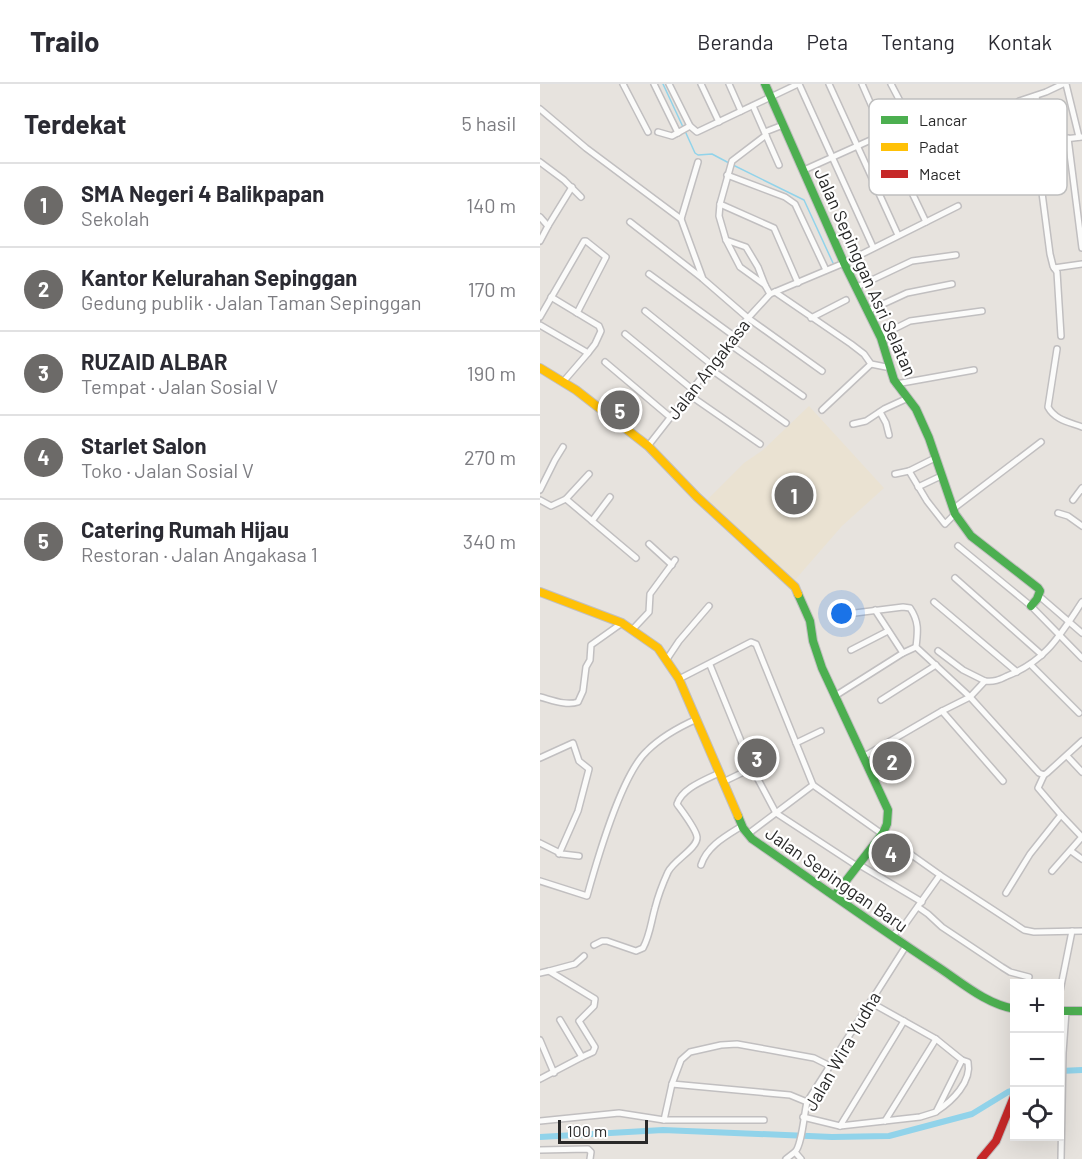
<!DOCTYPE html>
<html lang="id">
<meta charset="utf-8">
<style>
body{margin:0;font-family:Barlow,sans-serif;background:#f7f7f7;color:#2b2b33}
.controls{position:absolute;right:18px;bottom:18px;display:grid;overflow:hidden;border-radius:0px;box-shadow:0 6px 24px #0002}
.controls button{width:54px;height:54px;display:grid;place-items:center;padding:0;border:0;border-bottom:2px solid #e1e1e2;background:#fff;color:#2b2b33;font:30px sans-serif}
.scale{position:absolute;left:18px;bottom:15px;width:90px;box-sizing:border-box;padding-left:6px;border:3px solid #292929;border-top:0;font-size:16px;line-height:21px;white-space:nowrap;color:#292929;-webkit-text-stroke:4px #fff;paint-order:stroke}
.you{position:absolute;left:302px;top:530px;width:21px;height:21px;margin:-15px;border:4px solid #fff;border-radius:50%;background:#1a73e8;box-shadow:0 0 0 9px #1a73e833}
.badge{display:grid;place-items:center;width:39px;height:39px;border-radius:50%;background:#6c6a68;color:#fff;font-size:20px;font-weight:700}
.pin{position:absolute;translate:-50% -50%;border:3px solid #fff;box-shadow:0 2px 6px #0006}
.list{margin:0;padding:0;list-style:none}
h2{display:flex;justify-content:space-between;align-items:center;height:78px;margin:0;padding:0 24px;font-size:26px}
h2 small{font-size:20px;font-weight:400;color:#7c7c81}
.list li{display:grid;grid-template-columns:39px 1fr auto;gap:18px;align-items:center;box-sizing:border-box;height:84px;padding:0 24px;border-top:2px solid #e1e1e2}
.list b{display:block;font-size:22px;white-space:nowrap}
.list p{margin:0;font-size:20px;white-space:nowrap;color:#7c7c81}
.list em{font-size:20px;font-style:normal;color:#7c7c81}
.icon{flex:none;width:33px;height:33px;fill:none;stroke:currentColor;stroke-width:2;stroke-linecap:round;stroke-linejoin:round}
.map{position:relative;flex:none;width:542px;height:1075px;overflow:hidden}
header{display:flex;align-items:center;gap:36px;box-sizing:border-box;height:84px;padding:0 30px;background:#fff;border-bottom:2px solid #e1e1e2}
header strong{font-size:28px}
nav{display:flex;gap:33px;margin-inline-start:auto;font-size:21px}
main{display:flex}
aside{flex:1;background:#fff}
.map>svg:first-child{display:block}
.education{fill:#eae2d2}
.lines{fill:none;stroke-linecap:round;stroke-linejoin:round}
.stream{stroke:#91d3ea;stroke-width:1.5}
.canal{stroke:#91d3ea;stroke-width:6}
.street-casing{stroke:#c1bfc0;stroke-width:8}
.fast-casing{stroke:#c1bfc0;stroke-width:10}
.slow-casing{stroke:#c1bfc0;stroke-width:10}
.jam-casing{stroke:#c1bfc0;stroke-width:10}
.street{stroke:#fbfbfa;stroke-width:5}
.fast{stroke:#4caf50;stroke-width:8}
.slow{stroke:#ffc107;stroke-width:8}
.jam{stroke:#c62828;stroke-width:8}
.labels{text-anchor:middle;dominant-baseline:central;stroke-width:4.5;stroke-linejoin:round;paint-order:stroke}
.street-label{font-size:18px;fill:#292929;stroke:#fff}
.key{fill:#fff;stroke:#bfbfbf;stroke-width:1.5}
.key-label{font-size:16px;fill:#292929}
</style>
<header>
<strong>Trailo</strong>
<nav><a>Beranda</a><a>Peta</a><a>Tentang</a><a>Kontak</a></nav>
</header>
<main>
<aside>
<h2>Terdekat<small>5 hasil</small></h2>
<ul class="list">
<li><span class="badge">1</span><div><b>SMA Negeri 4 Balikpapan</b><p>Sekolah</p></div><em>140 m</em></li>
<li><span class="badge">2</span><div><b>Kantor Kelurahan Sepinggan</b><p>Gedung publik · Jalan Taman Sepinggan</p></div><em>170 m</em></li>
<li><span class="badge">3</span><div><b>RUZAID ALBAR</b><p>Tempat · Jalan Sosial V</p></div><em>190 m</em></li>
<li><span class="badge">4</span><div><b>Starlet Salon</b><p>Toko · Jalan Sosial V</p></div><em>270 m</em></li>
<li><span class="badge">5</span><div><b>Catering Rumah Hijau</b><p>Restoran · Jalan Angakasa 1</p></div><em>340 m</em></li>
</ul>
</aside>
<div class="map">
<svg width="542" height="1075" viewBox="0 0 542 1075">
<rect width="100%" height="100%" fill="#e7e3de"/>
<polygon class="education" points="269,322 344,404 302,442 254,497 166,417 204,379 223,366"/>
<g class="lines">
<g class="stream">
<polyline points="123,0 143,43"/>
<polyline points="145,47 155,69 158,71 172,70 189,79"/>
<polyline points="193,81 264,116 293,179"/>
</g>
<g class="canal">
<polyline points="520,987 542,986"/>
<polyline points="0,1053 123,1046 292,1053 349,1052 432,1030 468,1008 475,1006"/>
</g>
<g class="street-casing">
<g id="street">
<polyline points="83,0 108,48"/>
<polyline points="114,0 138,49"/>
<polyline points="129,0 150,42 157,48 258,0"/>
<polyline points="161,0 179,38"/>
<polyline points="189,0 201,27"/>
<polyline points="259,0 333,163"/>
<polyline points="289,0 358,151"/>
<polyline points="322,0 344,50 371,38 351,0"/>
<polyline points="526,0 539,53"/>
<polyline points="496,12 503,58"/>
<polyline points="479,17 506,8 523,0"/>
<polyline points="213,22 239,81"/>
<polyline points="0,25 46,64 141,135"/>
<polyline points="118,48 132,52 150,42"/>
<polyline points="225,48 243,41"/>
<polyline points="226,51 192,77 180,120 179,132 186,156 200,183 225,201 230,210"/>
<polyline points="528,54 542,164"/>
<polyline points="0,78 24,96 41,113"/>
<polyline points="158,78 141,135 163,195 208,234 282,287"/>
<polyline points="264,86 344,50 386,138"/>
<polyline points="187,91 245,113 255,120 286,186"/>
<polyline points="180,120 234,144 258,199"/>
<polyline points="0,133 8,142 0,157"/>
<polyline points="90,138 162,194"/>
<polyline points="8,142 32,103"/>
<polyline points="186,156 206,163 218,183 225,201"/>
<polyline points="514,184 542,180"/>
<polyline points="109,190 194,252"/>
<polyline points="317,203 372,177 416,171"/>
<polyline points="235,208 311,260 324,270 331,280 346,283"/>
<polyline points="11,213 59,242 61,247 55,260 48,269"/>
<polyline points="105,227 172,281"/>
<polyline points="328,227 367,209 412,200"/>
<polyline points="0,233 44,157 46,157 66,173 37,229"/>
<polyline points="271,234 306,216"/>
<polyline points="0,241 48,269 23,298"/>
<polyline points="85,250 152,305"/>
<polyline points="340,252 370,237 442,227"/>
<polyline points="521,252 517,188 513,182 510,170 496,63 499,58 542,53"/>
<polyline points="188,259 263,312"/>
<path d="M517 265 508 323C515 336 529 338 542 343"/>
<polyline points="65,278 130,333"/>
<polyline points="169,284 246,339"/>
<polyline points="356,300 434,286"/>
<polyline points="148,310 220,360"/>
<polyline points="282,326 331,280"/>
<polyline points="340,328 346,339 349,351"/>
<polyline points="313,340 326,337 344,325 368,314"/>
<polyline points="108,362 208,234 230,210 304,179 418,122"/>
<polyline points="369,387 387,417 405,440 415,430"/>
<polyline points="355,390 369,387 395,374"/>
<polyline points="378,403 401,392"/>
<polyline points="0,406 15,376 23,363"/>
<polyline points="26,415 96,474"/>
<polyline points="0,416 11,422 26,415 49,390"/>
<polyline points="533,416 542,404"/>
<polyline points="413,425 501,358"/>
<polyline points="518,429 528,432 542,442"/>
<polyline points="52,437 70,413"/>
<polyline points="109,460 132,481"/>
<polyline points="418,462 491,522 542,574"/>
<polyline points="415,494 502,571"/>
<polyline points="498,511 542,549"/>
<polyline points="394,518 477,588"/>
<polyline points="335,526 363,569"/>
<path d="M315 529 363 523 370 524C379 537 378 547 376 563L430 613 445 597C454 598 459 596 467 592 506 577 520 551 542 518"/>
<polyline points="93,545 109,528 110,510 135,476"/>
<polyline points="311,566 348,547"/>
<polyline points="398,567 423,586 445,597"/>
<polyline points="127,575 139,557 169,522"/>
<polyline points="170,581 212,684 236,729 317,782"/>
<polyline points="492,582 539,629"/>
<polyline points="139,595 211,558 216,560 273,701 400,791 366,839 352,852"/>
<polyline points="295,612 363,569 376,563"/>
<path d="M0 613C12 616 26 622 38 618L43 607 46 583 50 576 51 561 82 539"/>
<polyline points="341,616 396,581"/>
<polyline points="402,627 463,697"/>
<polyline points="256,659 281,647"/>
<polyline points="527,672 542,688"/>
<polyline points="323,673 402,627 430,613 499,689 504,691 507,689 542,657"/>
<polyline points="0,674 33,659 39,677 49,685 38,727 19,770"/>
<polyline points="183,698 212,684"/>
<polyline points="208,750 273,701"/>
<polyline points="0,759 22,770 39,772"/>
<polyline points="531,767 542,775"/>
<polyline points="318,780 382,818"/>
<path d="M161 781C167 762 186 752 202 742"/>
<polyline points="512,787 542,753 521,731"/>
<polyline points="400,791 484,846 494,848 542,847"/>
<path d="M0 797 47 812C57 776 81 691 107 667 121 653 139 643 157 635"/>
<polyline points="466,809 490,770 521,731 498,704 504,691"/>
<polyline points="378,823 388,830 402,843 462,883 470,888 489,893"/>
<path d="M54 861 62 857H67L96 867 103 864C110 851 111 838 115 824 118 812 123 799 128 788 134 776 158 764 157 753 156 745 142 727 137 720 142 704 165 696 179 689"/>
<polyline points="9,887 35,880 44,872"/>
<polyline points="0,889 9,887 55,915 54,922 39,937 55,963 53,968 42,973"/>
<polyline points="520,907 532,847"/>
<polyline points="0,956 14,989"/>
<polyline points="0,995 42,973 20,936"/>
<polyline points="132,1000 141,976 150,968 181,961 197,960 274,974 290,982"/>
<path d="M397 1027C412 1017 432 998 428 978L422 976"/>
<polyline points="263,1033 300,1042 380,1033 396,1028 422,976 396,955 330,918"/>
<polyline points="124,1036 132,1000 250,1011 267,1018"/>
<polyline points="0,1037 79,1029 124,1036 224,1036"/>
<polyline points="345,1037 396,955"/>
<polyline points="300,1042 364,937"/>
<polyline points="0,1066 48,1065 51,1068 50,1075"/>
<polyline points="246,1075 255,1068"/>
<path d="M261 1075 255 1068C262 1061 264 1030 267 1018L366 862"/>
<polyline points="521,1075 523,969 526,927"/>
</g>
</g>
<g class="fast-casing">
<g id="fast">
<polyline points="225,0 304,179 341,254 354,296 376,325 389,354 415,430 431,452 498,504 500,507 497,515 491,522"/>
<polyline points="258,510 270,537 273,557 282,584 348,726 347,740 343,749 295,811"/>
<path d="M198 732 203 744 212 755C273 797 333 840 395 881 420 897 445 920 475 925"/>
<polyline points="520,927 542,927"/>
</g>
</g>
<g class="slow-casing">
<g id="slow">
<polyline points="0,284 36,306 108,362 157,413 255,503 258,510"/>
<polyline points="0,508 82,539 118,564 139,595 198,732"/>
</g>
</g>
<g class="jam-casing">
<polyline id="jam" points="441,1075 456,1057 475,1010"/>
</g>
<use href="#street" class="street"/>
<use href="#fast" class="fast"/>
<use href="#slow" class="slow"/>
<use href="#jam" class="jam"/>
</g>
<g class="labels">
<g class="street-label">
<text transform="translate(326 188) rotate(66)">Jalan Sepinggan Asri Selatan</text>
<text transform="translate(168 285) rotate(-52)">Jalan Angakasa</text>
<text transform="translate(297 795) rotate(35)">Jalan Sepinggan Baru</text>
<text transform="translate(302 967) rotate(-60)">Jalan Wira Yudha</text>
</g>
</g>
<rect x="329" y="15" width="198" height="96" rx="9" class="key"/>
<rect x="341" y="32" width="27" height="8" fill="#4caf50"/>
<rect x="341" y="59" width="27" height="8" fill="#ffc107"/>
<rect x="341" y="86" width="27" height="8" fill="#c62828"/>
<g class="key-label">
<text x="379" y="42">Lancar</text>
<text x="379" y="69">Padat</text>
<text x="379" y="96">Macet</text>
</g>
</svg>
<div class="controls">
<button>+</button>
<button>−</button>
<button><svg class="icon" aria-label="locate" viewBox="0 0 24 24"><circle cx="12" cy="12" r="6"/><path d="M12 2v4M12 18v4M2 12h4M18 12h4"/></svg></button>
</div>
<div class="scale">100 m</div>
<div class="you"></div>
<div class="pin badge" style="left:254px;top:411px">1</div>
<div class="pin badge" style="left:352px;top:677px">2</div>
<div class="pin badge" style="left:217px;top:674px">3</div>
<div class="pin badge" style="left:351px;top:769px">4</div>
<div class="pin badge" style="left:80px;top:326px">5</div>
</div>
</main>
